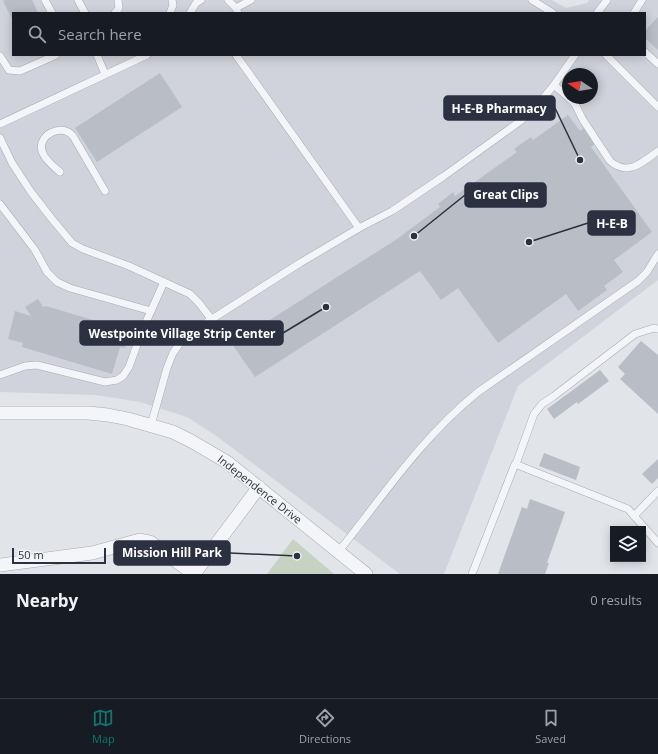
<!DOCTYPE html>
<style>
body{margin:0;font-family:"Open Sans",sans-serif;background:#20242c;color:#f1f3f6}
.controls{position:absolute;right:12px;bottom:12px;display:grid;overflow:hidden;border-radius:0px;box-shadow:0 2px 10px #0003}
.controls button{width:36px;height:36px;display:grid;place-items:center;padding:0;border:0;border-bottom:1px solid #363941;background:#171b24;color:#f1f3f6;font:20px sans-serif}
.compass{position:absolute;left:562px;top:68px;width:36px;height:36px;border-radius:50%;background:#171b24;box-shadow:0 2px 10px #0003;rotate:282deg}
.scale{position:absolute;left:12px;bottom:10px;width:94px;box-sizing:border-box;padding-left:4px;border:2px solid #2b3140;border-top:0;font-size:11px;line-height:14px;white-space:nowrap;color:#2b3140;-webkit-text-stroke:3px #f1f3f7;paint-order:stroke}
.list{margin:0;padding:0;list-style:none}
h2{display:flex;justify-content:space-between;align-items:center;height:52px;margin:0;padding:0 16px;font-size:17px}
h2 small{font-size:13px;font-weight:400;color:#9ea1a6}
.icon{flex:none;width:22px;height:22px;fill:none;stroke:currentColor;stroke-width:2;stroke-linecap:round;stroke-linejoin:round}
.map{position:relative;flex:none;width:658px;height:574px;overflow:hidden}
.search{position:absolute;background:#171b24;box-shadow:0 2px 10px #0003;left:12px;right:12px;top:12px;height:44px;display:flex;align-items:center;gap:10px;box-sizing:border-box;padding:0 14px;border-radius:0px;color:#9ea1a6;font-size:15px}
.sheet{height:124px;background:#171b24}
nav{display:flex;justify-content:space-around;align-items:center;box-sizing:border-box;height:56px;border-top:1px solid #363941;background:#171b24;font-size:11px;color:#9ea1a6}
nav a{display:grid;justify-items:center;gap:2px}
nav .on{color:#0f766e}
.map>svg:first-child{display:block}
.built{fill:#d0d3db;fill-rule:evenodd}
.green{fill:#c6d3c3}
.building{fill:#b9bdc6}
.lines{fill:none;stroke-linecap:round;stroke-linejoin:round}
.service-casing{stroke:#a7abb3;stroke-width:8}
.minor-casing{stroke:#a7abb3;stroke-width:14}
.service{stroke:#f4f5f8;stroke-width:7}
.minor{stroke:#f4f5f8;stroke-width:13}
.labels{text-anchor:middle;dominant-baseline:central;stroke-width:3;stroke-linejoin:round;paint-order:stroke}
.street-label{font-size:11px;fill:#2b3140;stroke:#f1f3f7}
.leader{fill:none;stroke:#2b3140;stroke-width:1.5}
.callout-dot{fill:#2b3140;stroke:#f1f3f7;stroke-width:1.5}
.callout{fill:#2b3140;stroke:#2b3140;stroke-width:1.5}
.callout-label{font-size:12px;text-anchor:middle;font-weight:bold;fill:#fff}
</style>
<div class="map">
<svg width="658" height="574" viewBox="0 0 658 574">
<rect width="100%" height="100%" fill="#e1e4e9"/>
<path class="built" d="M0 0H552L566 8 587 3 589 0H658V280L518 386 444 574H400L215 435 187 417 140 402 96 395 0 392ZM13 13H645V55H13ZM568 74H592V98H568Z"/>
<polygon class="green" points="293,539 334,574 267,574"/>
<g class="building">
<polygon points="5,0 32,0 38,13 13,13 13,21 3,1"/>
<polygon points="658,17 658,50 645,38 645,31"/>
<polygon points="160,73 182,107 97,162 75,128"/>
<polygon points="568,115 580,131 589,124 600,139 591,147 652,232 614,260 623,272 604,286 607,290 578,311 566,294 498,343 458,288 441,300 420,271 255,377 232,344 397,239 440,207 438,204 453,192 455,196 517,152 514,149 531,137 533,140"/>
<polygon points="38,299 43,307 46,306 130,331 125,348 120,347 112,374 22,347 23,343 8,339 15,311 31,316 25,307"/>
<polygon points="641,341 658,355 658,414 620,379 625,374 618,367"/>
<polygon points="600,370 609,381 578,404 577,402 554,419 547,409"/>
<polygon points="544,453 580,467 576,480 539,466"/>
<polygon points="658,459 658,478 652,484 642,474"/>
<polygon points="530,499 565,512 547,563 549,563 545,574 498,574 522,507 527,509"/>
</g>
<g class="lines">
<g class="service-casing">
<g id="service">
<polyline points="45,0 52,13"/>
<polyline points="78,0 85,13"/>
<polyline points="228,0 236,8 238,13"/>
<polyline points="532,0 553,13"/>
<polyline points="236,8 251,0"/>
<polyline points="115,13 119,8 118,0"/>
<polyline points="170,13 173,5 172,0"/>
<polyline points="190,13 196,3 201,0"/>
<polyline points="597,13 607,0"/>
<polyline points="634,13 642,0"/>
<polyline points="645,52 658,64"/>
<polyline points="97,55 105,74"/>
<polyline points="236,55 359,228"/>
<polyline points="606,55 658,107"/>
<polyline points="0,56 9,70 20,71 56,55"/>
<polyline points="554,85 568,97"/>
<path d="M569 98 575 104 583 120 610 161C628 177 643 162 658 151"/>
<polyline points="0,124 147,55"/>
<polyline points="0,138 12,163 31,192 52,219 72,243 83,249 129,266 190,294 199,303 212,320"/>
<path d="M60 172C54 167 44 159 42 151 37 136 61 122 73 136L105 191"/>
<polyline points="0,204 35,250 47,272 57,282 70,288 151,311"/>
<polyline points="0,375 25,366 37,365 105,382 117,380 123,376 129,367 142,331 164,282"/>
<polyline points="151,425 167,368 173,353 180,343 185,337 201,326 300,263 359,228 392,211 444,176 519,122 534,109 554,85 575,55"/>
<polyline points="516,464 534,414 542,404 554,396 635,334 654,328 658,329"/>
<polyline points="634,516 658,491"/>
<path d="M339 551C383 496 422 437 478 392L638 281 647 272 658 254"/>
<polyline points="472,574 515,464 628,509 658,543"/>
</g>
</g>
<g class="minor-casing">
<g id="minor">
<polyline points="0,413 88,413 108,415 128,419 173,432 191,441 227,462 366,574"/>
<polyline points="0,565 92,553 140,540 150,542 194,574"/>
<polyline points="194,574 259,487"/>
</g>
</g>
<use href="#service" class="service"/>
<use href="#minor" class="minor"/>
</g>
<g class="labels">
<g class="street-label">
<text transform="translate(260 489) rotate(38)">Independence Drive</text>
</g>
</g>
<path class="leader" d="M580 160L555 108M414 236L465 195M529 242L588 223M326 307L283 333M297 556L230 553"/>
<g class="callout-dot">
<circle cx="580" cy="160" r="4"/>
<circle cx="414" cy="236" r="4"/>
<circle cx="529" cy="242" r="4"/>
<circle cx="326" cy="307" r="4"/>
<circle cx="297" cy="556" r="4"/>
</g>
<g class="callout">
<rect x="444" y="96" width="111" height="24" rx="4"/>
<rect x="465" y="183" width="81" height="24" rx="4"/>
<rect x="588" y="211" width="47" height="24" rx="4"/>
<rect x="80" y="321" width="203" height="24" rx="4"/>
<rect x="114" y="541" width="116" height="24" rx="4"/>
</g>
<g class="callout-label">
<text x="499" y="113">H-E-B Pharmacy</text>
<text x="506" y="199">Great Clips</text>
<text x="612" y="228">H-E-B</text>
<text x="182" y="338">Westpointe Village Strip Center</text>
<text x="172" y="557">Mission Hill Park</text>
</g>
</svg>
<div class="controls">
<button><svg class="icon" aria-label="layers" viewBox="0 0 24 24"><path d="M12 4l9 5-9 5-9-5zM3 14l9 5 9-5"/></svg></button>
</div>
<svg class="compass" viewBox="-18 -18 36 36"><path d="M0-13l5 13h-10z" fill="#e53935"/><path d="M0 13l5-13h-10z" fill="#9ea1a6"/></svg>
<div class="scale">50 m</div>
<div class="search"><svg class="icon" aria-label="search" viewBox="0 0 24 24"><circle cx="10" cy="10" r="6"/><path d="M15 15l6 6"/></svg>Search here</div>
</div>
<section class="sheet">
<h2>Nearby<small>0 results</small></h2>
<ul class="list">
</ul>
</section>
<nav>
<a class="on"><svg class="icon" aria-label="map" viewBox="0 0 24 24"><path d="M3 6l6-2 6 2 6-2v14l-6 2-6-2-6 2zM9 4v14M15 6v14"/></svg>Map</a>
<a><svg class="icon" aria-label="directions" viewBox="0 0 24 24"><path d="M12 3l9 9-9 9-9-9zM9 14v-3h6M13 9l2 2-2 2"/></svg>Directions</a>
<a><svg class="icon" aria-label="saved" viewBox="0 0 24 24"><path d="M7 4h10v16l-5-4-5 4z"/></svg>Saved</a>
</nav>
